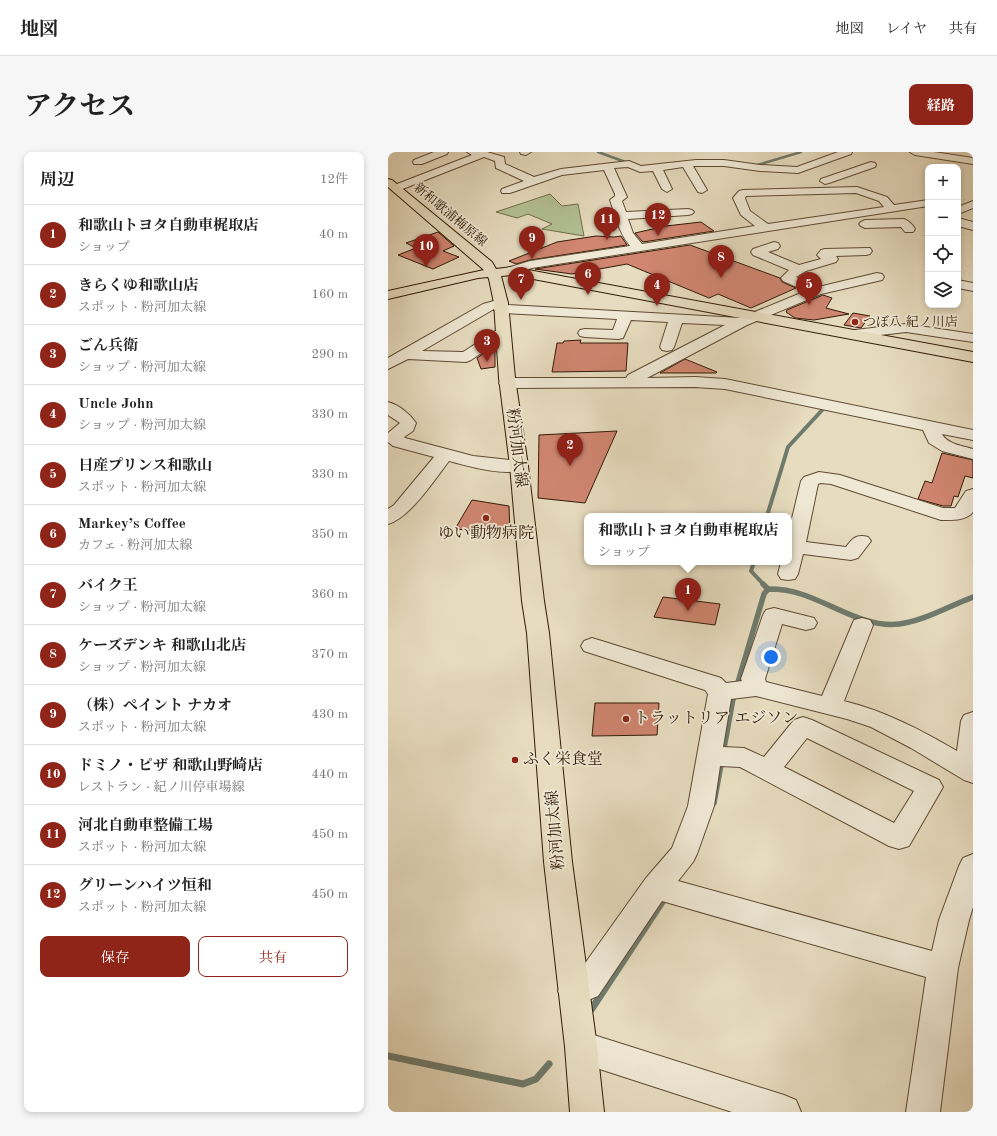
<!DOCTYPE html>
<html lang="ja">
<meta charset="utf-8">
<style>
body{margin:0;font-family:"Old Standard TT","Noto Serif JP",serif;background:#f6f6f6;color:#222}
.controls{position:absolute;right:12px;top:12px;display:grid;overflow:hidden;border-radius:8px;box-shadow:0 2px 6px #0003}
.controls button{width:36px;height:36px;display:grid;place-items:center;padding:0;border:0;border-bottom:1px solid #e0e0e0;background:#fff;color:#222;font:20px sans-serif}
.you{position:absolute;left:383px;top:505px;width:14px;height:14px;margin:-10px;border:3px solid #fff;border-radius:50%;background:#1a73e8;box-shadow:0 0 0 6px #1a73e833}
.badge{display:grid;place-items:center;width:26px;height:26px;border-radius:50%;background:#8f2418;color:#fff;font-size:13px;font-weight:700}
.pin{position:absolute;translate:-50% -33px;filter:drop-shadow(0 1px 2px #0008)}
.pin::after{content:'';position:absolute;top:21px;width:14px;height:12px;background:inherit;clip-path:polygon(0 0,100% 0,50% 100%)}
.popup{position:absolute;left:196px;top:361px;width:208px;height:52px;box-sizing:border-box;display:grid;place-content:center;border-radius:8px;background:#fff;filter:drop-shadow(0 1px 3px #0005);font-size:13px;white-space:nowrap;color:#767676}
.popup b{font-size:15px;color:#222}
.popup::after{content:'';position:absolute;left:50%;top:100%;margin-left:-8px;border:8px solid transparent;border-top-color:#fff}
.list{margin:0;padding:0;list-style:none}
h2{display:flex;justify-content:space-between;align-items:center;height:52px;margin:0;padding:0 16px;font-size:17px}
h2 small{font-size:13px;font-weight:400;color:#767676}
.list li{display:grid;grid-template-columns:26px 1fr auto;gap:12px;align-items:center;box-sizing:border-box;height:60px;padding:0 16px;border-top:1px solid #e0e0e0}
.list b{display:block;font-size:15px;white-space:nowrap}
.list p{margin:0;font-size:13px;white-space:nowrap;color:#767676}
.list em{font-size:13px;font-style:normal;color:#767676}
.actions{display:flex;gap:8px;padding:12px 16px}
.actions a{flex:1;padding:9px 0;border:1px solid #8f2418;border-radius:8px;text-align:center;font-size:14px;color:#8f2418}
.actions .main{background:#8f2418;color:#fff}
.icon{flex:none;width:22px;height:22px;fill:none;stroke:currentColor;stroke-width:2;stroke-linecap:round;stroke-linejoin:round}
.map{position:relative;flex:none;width:585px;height:960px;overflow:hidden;border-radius:8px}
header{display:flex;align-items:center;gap:24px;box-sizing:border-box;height:56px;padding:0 20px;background:#fff;border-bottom:1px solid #e0e0e0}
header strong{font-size:19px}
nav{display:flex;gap:22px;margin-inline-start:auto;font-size:14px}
.intro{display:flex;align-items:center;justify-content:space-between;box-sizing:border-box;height:96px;padding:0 24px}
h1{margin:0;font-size:28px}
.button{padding:10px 18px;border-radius:8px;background:#8f2418;color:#fff;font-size:14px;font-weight:700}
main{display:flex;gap:24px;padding:0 24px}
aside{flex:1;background:#fff;border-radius:8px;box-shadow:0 2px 6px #0003}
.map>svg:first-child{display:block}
.green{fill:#b3c194;stroke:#726e4c}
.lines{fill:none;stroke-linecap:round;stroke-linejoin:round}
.stream-far3{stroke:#6f7b6d;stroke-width:2.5}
.stream-far2{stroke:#6f7b6d;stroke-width:4}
.stream-far1{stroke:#6f7b6d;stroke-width:5.5}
.stream{stroke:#6f7b6d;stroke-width:7}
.building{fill:#d08671;stroke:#321a05}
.minor-casing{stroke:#5f4a34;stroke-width:2}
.major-casing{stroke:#321a05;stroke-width:2}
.minor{fill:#efe8d5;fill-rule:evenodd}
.major{fill:#e7dcbf;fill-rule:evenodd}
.poi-dot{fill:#8f2418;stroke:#efe8d5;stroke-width:1.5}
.labels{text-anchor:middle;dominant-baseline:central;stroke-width:3.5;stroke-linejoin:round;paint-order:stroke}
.far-street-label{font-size:13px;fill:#321a05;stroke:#efe8d5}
.far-poi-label{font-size:13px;fill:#321a05;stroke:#efe8d5;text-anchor:start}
.street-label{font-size:16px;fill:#321a05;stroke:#efe8d5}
.poi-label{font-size:16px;fill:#321a05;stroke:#efe8d5;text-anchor:start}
</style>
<header>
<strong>地図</strong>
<nav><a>地図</a><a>レイヤ</a><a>共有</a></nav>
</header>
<div class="intro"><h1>アクセス</h1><a class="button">経路</a></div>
<main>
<aside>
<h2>周辺<small>12件</small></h2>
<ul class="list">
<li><span class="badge">1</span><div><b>和歌山トヨタ自動車梶取店</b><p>ショップ</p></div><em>40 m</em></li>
<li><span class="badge">2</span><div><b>きらくゆ和歌山店</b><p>スポット · 粉河加太線</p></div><em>160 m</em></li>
<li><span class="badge">3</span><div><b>ごん兵衛</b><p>ショップ · 粉河加太線</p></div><em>290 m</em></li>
<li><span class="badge">4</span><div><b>Uncle John</b><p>ショップ · 粉河加太線</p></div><em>330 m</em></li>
<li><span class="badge">5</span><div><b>日産プリンス和歌山</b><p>スポット · 粉河加太線</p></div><em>330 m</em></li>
<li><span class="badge">6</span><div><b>Markey’s Coffee</b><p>カフェ · 粉河加太線</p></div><em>350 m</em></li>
<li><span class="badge">7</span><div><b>バイク王</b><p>ショップ · 粉河加太線</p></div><em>360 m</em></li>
<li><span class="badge">8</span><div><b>ケーズデンキ 和歌山北店</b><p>ショップ · 粉河加太線</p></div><em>370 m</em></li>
<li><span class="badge">9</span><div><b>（株）ペイント ナカオ</b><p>スポット · 粉河加太線</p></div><em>430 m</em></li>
<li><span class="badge">10</span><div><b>ドミノ・ピザ 和歌山野崎店</b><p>レストラン · 紀ノ川停車場線</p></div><em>440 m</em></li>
<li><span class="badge">11</span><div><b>河北自動車整備工場</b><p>スポット · 粉河加太線</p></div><em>450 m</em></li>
<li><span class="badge">12</span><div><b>グリーンハイツ恒和</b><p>スポット · 粉河加太線</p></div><em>450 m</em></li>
</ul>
<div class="actions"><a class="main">保存</a><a>共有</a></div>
</aside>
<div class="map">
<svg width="585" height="960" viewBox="0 0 585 960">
<rect width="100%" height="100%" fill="#e7dcbf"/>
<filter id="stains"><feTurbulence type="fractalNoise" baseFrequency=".005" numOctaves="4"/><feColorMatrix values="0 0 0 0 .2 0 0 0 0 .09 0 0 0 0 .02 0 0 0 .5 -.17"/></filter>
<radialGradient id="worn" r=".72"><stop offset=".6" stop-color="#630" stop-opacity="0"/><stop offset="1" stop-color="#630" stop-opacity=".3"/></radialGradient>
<polygon class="green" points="162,42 174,54 190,52 196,84 154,77 164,72 140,62 129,66 108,60"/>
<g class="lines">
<g class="stream-far3">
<polyline points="210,0 243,12"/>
<polyline points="366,14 413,0"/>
</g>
<g class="stream-far2">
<polyline points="379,364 400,295 436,256"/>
<polyline points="366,410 363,419 376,433"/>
</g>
<g class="stream-far1">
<polyline points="375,432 380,437"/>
<path d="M326 651 345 547 376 442 380 437C391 437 402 438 413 442 445 452 476 476 511 472 536 469 561 454 585 445"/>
</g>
<g class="stream">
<polyline points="203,858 278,744"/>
<polyline points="0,904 135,932 148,927 161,912"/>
</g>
</g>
<g class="building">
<polygon points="313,70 326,79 255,90 247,81 278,74"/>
<polygon points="50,80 66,94 55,99 71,105 45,117 10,103 28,96 18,91"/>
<polygon points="208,84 226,85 233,84 239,93 142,108 128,112 121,109 169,90"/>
<polygon points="302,93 392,126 394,130 408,136 363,156 330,142 321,146 239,112 184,122 147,117"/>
<polygon points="435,143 444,146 438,156 461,162 426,168 407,166 398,160 399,158"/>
<polygon points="465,161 482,164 473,176 456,173"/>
<polygon points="193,188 192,191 240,191 238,219 164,220 169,191 175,191 176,189"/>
<polygon points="107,194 107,215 93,217 89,206"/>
<polygon points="297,207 329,220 328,221 272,221"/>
<polygon points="229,279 197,351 150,346 151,283"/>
<polygon points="554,301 585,308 585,326 577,324 570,345 566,344 563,354 555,354 530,347 537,329 544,331"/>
<polygon points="84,348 121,354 122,382 67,377"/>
<polygon points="275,445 332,452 327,473 266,465"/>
<polygon points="207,551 271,551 269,583 204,584"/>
</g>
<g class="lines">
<g class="minor-casing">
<g id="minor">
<polygon points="46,0 60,0 59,2 34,12 26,12 25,10 26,8"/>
<path d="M79 0H99L116 5 117 12 146 25 173 17 241 9 253 14 308 8H336L372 13 409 15 450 0H464L463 2 410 21 372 19 336 14H305L319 38 314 41 310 40 295 15 275 18 284 37 279 40 274 37 265 19 252 20 240 15 226 16 239 45 234 49 238 60 300 57 304 58 306 60 304 62 300 63 240 67 245 81 254 92 367 74 353 63 345 46 351 39 355 38 469 35 499 45 506 53 540 48V54L144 116 124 123 119 122 118 119 119 116 142 109 242 94C230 79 228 65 222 48L227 44V42L216 18 174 23 122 41H114L113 39 114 37 136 29 108 16 107 9 96 5 12 38 8 39 3 36 4 34 84 3ZM468 41 491 49 496 55 380 72 362 59 357 46 358 44Z"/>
<polygon points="132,0 143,0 138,3 133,2"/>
<polygon points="522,0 546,0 585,6 585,12 527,3"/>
<polygon points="483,10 487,11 488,13 487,15 441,31 437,32 432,29 433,27"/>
<polygon points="585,49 585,56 570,62 570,55"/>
<polygon points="570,66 585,70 585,78 570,74"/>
<path d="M516 67C521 69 524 72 527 77L525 80H517L513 75 477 76 473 74 471 72 473 70 477 68Z"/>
<path d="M386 90 390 91 392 94 390 97 380 100 411 113 433 107 429 103 433 98 437 97 482 96 484 99 482 102 478 103 448 104 450 107 448 110 418 119 408 125 430 135 489 121 494 122 496 125 494 128 433 142 359 173 259 226 307 225 337 227 585 278V288L554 282C559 292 575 294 585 297V307L554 299 541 291 535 278 337 237 307 235 119 236 113 234 111 231 113 228 119 226H238L240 223 337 173 294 171 286 195 284 198 279 199 274 198 272 195 280 170 243 168 235 186 230 187 197 185 192 184 190 181 192 178 197 177 225 178 229 167 113 161 108 160 106 157 34 199 75 200 109 178 114 177 119 178 121 181 119 184 83 208 78 210 20 207 0 217V206L95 152 113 147 118 148 120 151 118 153 352 166 418 139 395 129 393 126 401 118 365 103 363 100 365 97Z"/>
<polygon points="570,128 585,131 585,139 570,136"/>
<polygon points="518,172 585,182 585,190 518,180 467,186 462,185 460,182 462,179 467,178"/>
<path d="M0 250C11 253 22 262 28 271L25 279 16 285 17 286 85 304 131 309 137 310 140 314 137 318C114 324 84 315 61 309 47 327 22 366 0 372V357L6 353 46 305 5 294 0 290V281L12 271 0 263Z"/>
<path d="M431 320 452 323 555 356H567L578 339 585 337V360C578 369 564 368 553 368L443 332 433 331 430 332 418 390 458 395C465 386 468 382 480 385L483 389 470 406 463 408 415 402 410 422 407 427 400 428 393 427 390 422 393 410H401V379L413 329 416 325Z"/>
<path d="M386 456 426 466 429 471 426 476 418 478 394 472 377 527 378 530 434 544 466 468 474 466 482 468 485 473 456 549C497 559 533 578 569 599L573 569 576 563 585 560V631L576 628 523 596 483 575 459 567 368 544 343 547 335 595 356 596 376 605 406 568 415 565 424 568 551 628 555 635 521 694 511 697 501 694 352 615 332 614 326 654 309 702 305 710 290 729 544 799 551 768 571 714 575 706 585 702V755L581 768 570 816 552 960H518L538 825 274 749 210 844 186 854 175 849 170 839 175 829 188 824 258 726 284 696 300 654 320 542 317 538 196 499 193 494 196 489 204 486 333 526 338 531 354 529 353 527 375 463 378 458ZM419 586 526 639 506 671 396 615Z"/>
<polygon points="193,879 396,943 408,948 413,960 344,960 193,911 182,906 177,895 182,884"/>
</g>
</g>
<g class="major-casing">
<polygon id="major" points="0,27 4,28 104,110 108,117 124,115 585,200 585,210 124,123 113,124 120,151 127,226 140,314 156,449 161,481 184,710 209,895 216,960 182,960 177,895 156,710 139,481 134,449 122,314 111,226 106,151 101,127 100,125 90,126 0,147 0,139 96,118 0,35"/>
</g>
<use href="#minor" class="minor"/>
<use href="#major" class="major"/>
</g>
<g class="poi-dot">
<circle cx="467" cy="170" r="4"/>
<circle cx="98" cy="366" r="4"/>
<circle cx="238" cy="567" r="4"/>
<circle cx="127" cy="608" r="4"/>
</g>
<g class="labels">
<g class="far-street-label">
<text transform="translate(62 63) rotate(40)">新和歌浦梅原線</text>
</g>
<g class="far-poi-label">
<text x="475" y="170">つぼ八 紀ノ川店</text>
</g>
<g class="street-label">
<text transform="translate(128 296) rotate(83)">粉河加太線</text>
<text transform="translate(168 678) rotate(-95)">粉河加太線</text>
</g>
<g class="poi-label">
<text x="98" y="382" text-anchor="middle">ゆい動物病院</text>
<text x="246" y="567">トラットリア エジソン</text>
<text x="135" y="608">ふく栄食堂</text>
</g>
</g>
<rect width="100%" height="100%" filter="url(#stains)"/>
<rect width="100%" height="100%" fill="url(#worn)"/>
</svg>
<div class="controls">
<button>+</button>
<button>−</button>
<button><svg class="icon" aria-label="locate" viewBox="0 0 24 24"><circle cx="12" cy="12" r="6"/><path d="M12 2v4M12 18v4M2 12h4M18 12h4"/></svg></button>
<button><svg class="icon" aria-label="layers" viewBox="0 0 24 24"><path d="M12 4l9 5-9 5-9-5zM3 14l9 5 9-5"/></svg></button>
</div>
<div class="you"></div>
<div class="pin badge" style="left:300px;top:459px">1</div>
<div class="popup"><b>和歌山トヨタ自動車梶取店</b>ショップ</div>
<div class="pin badge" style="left:182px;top:314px">2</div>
<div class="pin badge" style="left:99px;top:210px">3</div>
<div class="pin badge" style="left:269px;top:154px">4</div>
<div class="pin badge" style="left:421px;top:153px">5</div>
<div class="pin badge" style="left:200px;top:143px">6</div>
<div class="pin badge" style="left:133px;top:148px">7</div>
<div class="pin badge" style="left:333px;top:126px">8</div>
<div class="pin badge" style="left:144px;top:107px">9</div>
<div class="pin badge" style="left:38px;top:115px">10</div>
<div class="pin badge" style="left:219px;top:88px">11</div>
<div class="pin badge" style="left:270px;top:84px">12</div>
</div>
</main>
